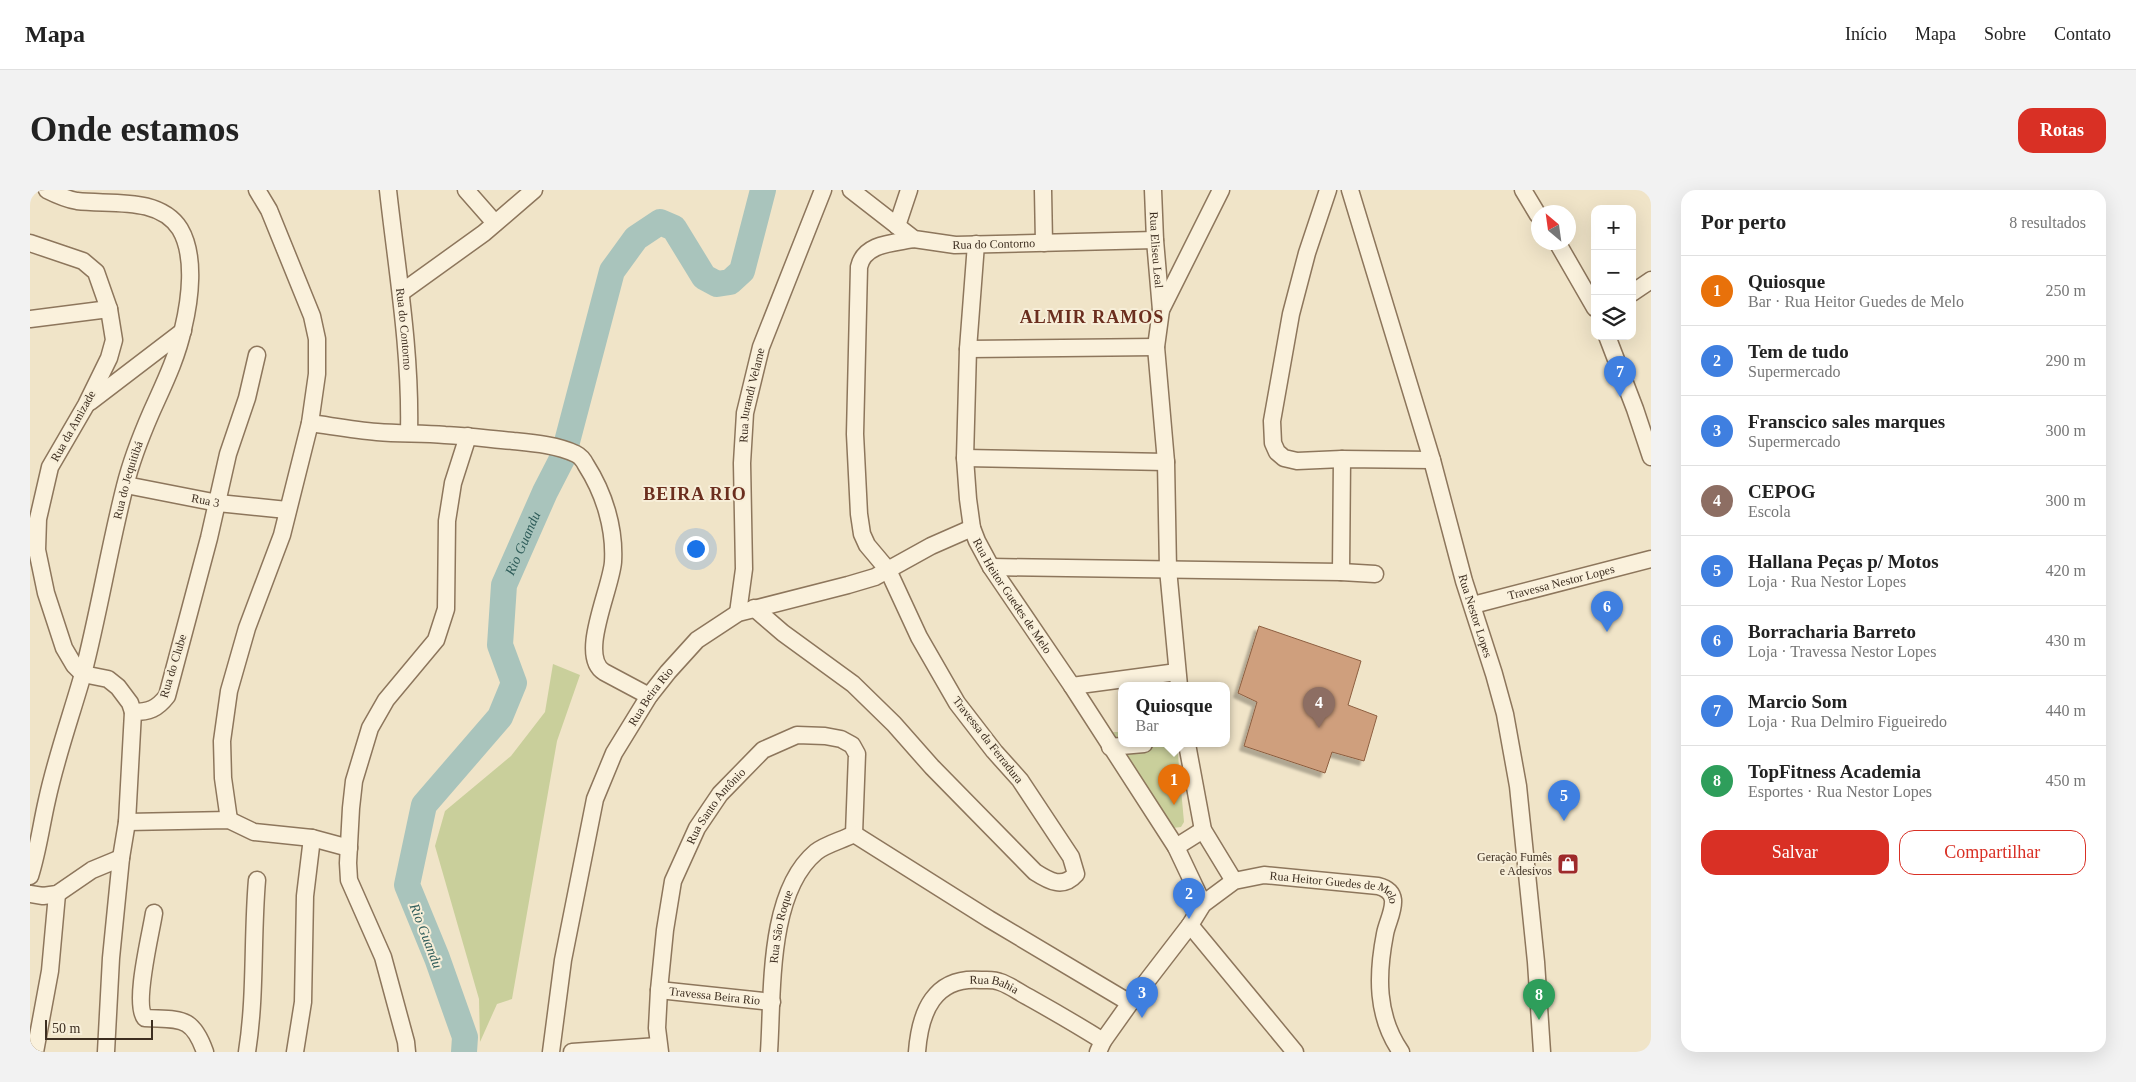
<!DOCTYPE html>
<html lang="pt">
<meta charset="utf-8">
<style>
body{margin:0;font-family:"Times New Roman",serif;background:#f2f2f2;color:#222}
.controls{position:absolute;right:15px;top:15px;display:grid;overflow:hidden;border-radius:10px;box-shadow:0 5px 20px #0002}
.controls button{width:45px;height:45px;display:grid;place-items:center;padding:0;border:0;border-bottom:1px solid #e0e0e0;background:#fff;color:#222;font:25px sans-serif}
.compass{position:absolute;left:1501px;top:15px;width:45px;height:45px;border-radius:50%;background:#fff;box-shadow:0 5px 20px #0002;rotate:331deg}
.scale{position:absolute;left:15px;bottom:12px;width:108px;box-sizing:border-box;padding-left:5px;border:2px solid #3d2e20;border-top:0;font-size:14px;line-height:18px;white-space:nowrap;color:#3d2e20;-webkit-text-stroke:4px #f7eed8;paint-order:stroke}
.you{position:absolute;left:665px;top:358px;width:18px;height:18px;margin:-12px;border:4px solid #fff;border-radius:50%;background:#1a73e8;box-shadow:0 0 0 8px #1a73e833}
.badge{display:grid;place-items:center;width:32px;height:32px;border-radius:50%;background:#d93025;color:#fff;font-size:16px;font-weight:700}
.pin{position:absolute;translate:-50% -41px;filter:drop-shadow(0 1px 2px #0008)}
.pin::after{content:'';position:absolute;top:26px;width:18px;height:15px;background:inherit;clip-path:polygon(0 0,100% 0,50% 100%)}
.popup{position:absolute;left:1088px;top:492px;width:112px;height:65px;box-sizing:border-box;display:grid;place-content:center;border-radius:10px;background:#fff;filter:drop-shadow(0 1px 4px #0005);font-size:16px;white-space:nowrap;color:#767676}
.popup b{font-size:19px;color:#222}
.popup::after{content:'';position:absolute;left:50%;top:100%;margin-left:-10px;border:10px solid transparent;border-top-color:#fff}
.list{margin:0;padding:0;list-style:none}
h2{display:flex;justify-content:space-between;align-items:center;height:65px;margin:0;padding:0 20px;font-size:21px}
h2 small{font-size:16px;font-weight:400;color:#767676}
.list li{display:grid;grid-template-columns:32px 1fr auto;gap:15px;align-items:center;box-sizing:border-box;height:70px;padding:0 20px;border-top:1px solid #e0e0e0}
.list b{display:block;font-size:19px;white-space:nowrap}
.list p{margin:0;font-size:16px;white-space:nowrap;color:#767676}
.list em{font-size:16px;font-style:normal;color:#767676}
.actions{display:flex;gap:10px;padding:15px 20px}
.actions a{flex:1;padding:11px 0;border:1px solid #d93025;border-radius:15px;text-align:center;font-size:18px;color:#d93025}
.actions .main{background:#d93025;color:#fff}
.icon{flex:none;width:28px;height:28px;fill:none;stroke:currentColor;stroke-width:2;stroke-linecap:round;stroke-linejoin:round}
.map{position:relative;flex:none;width:1621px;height:862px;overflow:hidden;border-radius:15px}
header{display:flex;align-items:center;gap:30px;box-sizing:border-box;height:70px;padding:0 25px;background:#fff;border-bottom:1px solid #e0e0e0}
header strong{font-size:24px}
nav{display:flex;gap:28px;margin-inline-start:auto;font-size:18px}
.intro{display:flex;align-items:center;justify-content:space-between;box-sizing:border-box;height:120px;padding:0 30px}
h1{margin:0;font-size:35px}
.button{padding:12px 22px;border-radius:15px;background:#d93025;color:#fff;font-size:18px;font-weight:700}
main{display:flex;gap:30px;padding:0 30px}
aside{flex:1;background:#fff;border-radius:15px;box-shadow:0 5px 20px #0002}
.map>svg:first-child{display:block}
.green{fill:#c9cf9b}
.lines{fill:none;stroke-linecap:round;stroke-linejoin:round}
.river{stroke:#a9c4bc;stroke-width:26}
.building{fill:#cf9f7d;stroke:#8d5f41;filter:url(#shadow)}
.minor-casing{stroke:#8d765c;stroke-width:19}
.minor{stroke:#faf1dc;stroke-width:16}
.labels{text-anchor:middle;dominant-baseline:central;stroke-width:4;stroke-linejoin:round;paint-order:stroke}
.street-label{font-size:12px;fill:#3d2e20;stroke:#f7eed8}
.poi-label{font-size:12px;fill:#3d2e20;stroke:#f7eed8;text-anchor:end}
.water-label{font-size:14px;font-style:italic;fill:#2f5d5a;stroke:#f7eed8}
.district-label{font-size:18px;font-weight:bold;letter-spacing:1px;fill:#6b2e1e;stroke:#f7eed8}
</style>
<header>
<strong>Mapa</strong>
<nav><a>Início</a><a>Mapa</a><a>Sobre</a><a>Contato</a></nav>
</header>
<div class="intro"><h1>Onde estamos</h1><a class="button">Rotas</a></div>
<main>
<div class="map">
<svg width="1621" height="862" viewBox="0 0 1621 862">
<defs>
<filter id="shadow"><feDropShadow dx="-4.5" dy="4.5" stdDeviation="1" flood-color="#0004"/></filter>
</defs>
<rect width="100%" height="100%" fill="#f0e4c8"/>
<g class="green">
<polygon points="523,474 550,485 527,551 482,809 467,814 450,852 449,809 405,656 415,621 481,566 515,522"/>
<polygon points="1083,542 1091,542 1092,554 1147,554 1154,632 1151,637 1143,638 1136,631"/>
</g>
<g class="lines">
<path class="river" id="s1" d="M434 862 435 847 407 768 377 695 394 615 470 527 484 493 470 455 474 395 515 302 533 267 582 81 606 48 630 32 644 38 674 87 687 94 700 92 712 81 733 0"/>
</g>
<polygon class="building" points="1229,436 1331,471 1318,515 1347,526 1334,571 1302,562 1295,583 1214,556 1227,512 1208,503"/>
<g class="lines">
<g class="minor-casing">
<g id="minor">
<path id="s2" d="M358 0C367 81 381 161 379 243"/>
<polyline points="436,0 465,33"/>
<path id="s3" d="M821 0 884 49 925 55 1125 50"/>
<polyline points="1013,0 1014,53"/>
<path id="s4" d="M1123 0 1125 50 1131 120"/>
<polyline points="1298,0 1277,63 1261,124 1242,231 1243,253 1247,262 1254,268 1267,271 1312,269 1402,270"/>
<path id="s5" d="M1320 0 1402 270 1434 391 1464 484 1475 524 1488 596 1506 772 1512 862"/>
<polyline points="1493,0 1508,25"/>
<polyline points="867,36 879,0"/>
<polyline points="1527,52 1565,118"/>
<polyline points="0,53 53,71 66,82 79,119"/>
<path id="s6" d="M946 54 938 159 935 268 938 309 942 338 947 351 961 377 1042 496 1146 657 1173 714"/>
<polyline points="372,102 454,43 504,0"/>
<polyline points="1602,103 1621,90"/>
<polyline points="0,129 79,119 84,150 79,168 56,215 20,277 8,329 7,360 16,403 34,458 44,475 53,484 78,489 88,497 100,513 103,522"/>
<polyline points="1577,146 1605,219 1621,267"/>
<polyline points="938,159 1126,157"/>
<polyline points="60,212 153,141"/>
<path d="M280 233C302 236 324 240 347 242 370 244 392 243 415 245 438 246 460 249 483 251 503 253 527 255 546 264 550 266 554 271 556 275 574 303 585 338 583 372 581 399 548 466 574 482L619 506"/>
<polyline points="935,268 1136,272"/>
<path id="s7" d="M96 295 188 313 257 320"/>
<polyline points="961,377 1311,382 1345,384"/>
<polyline points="1311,382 1312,269"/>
<path id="s8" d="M1443 415 1621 369"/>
<path d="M724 418 753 443 823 494 864 534 902 577 1005 682C1019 691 1033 699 1046 684L1041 667 990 590 964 561 927 513 889 447 858 380 837 355 832 344 829 324 825 244 829 77C834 53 864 53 884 49"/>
<path id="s9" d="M708 423 714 379 712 273 715 223 731 157 793 0"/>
<polyline points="1042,496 1147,482"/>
<polyline points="1149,496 1138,379 1136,272 1126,157 1131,120 1191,0"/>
<polyline points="1157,554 1173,640 1204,691"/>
<polyline points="1080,557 1114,554"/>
<polyline points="199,630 193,588 192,551 199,501 217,438 252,345 280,233 287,184 287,149 282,126 239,20 227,0"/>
<polyline points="97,632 199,630 224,642 282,648 319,658"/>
<polyline points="824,644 959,729 1100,813"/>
<polyline points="1146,657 1173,640"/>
<path id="s10" d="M0 686C8 661 11 636 17 610 26 568 41 526 53 484 69 422 79 359 95 296 101 272 111 246 121 223 133 196 147 168 153 139 160 110 166 66 150 39 129 6 80 15 47 11 36 9 27 5 17 0"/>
<polyline points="0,704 13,706 27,704 62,680 91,668"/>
<path d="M124 723C121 743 103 814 115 828 150 830 162 825 175 862"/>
<polyline points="1160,735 1265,862"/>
<path id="s11" d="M629 800 742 812"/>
<polyline points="5,862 20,781 27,704"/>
<path d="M76 862 81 768 91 668 97 632 103 522C119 522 127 519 137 506L179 348 198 264 217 208 227 165"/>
<path d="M217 862C226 805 222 748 227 690"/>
<polyline points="265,862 273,812 275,706 282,648"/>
<polyline points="377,862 376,852 353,767 319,690 318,673 321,618 324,591 340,538 356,510 406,450 416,419 417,331 423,293 438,246"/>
<path id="s12" d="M521 862 533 770 565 609 584 563 619 506 638 482 667 450 708 423 818 395 845 387 901 356 942 338"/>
<polyline points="542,862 628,856"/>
<path id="s13" d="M630 862 627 838 629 800 635 740 643 691 667 638 690 604 733 560 767 545 795 546 811 549 822 555 827 564 824 644"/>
<path id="s14" d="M739 862C743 803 737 703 786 662 796 654 813 650 824 644"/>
<path id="s15" d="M887 862C890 822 904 786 951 790 957 790 964 789 970 792 980 795 990 803 1000 808 1025 822 1049 836 1073 851"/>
<path id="s16" d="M1068 862 1073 851 1100 813 1160 735 1173 714 1204 691 1234 685 1348 696C1356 698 1362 702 1363 710 1364 721 1357 733 1355 744 1347 785 1346 826 1371 862"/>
</g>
</g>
<use href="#minor" class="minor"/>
</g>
<defs>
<g id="shop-square" transform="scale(1.125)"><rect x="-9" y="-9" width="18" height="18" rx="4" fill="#9e2a2b" stroke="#f7eed8"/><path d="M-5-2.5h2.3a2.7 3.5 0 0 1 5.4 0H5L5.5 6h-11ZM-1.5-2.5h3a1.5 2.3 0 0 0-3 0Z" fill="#fff"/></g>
</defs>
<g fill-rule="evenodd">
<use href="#shop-square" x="1538" y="674"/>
</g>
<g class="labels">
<g class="street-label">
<text stroke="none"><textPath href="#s3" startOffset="160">Rua do Contorno</textPath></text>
<text stroke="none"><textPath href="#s4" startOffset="60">Rua Eliseu Leal</textPath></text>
<text stroke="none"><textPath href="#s2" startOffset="140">Rua do Contorno</textPath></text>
<text stroke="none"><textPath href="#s9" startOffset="219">Rua Jurandi Velame</textPath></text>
<text transform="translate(43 236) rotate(-61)">Rua da Amizade</text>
<text stroke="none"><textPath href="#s10" startOffset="408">Rua do Jequitibá</textPath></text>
<text stroke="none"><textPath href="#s7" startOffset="81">Rua 3</textPath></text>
<text stroke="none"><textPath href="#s8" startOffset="91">Travessa Nestor Lopes</textPath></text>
<text stroke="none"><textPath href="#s6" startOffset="364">Rua Heitor Guedes de Melo</textPath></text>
<text stroke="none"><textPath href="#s5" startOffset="444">Rua Nestor Lopes</textPath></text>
<text transform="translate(143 476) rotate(-73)">Rua do Clube</text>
<text stroke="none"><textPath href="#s12" startOffset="374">Rua Beira Rio</textPath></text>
<text transform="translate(958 550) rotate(52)">Travessa da Ferradura</text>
<text stroke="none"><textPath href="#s13" startOffset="259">Rua Santo Antônio</textPath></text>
<text stroke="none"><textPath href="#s16" startOffset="324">Rua Heitor Guedes de Melo</textPath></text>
<text stroke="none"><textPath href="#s14" startOffset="126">Rua Sâo Roque</textPath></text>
<text stroke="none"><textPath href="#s15" startOffset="124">Rua Bahia</textPath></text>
<text stroke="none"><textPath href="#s11" startOffset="56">Travessa Beira Rio</textPath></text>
</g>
<g class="poi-label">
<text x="1522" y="667">Geração Fumês<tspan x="1522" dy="14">e Adesivos</tspan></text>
</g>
<g class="water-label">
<text stroke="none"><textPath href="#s1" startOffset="559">Rio Guandu</textPath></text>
<text transform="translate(396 746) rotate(69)">Rio Guandu</text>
</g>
<g class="district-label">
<text x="1062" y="127">ALMIR RAMOS</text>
<text x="665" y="304">BEIRA RIO</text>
</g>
</g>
</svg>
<div class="controls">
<button>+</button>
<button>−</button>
<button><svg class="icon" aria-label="layers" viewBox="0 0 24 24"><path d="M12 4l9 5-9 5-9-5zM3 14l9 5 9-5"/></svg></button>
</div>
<svg class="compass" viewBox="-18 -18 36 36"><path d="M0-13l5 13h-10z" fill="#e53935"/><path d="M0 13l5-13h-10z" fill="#767676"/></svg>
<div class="scale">50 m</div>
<div class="you"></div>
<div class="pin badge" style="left:1144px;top:615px;background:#e8710a">1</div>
<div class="popup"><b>Quiosque</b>Bar</div>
<div class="pin badge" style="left:1159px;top:729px;background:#3f7fe0">2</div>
<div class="pin badge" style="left:1112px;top:828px;background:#3f7fe0">3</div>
<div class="pin badge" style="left:1289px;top:538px;background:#8d6e63">4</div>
<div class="pin badge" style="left:1534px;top:631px;background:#3f7fe0">5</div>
<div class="pin badge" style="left:1577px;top:442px;background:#3f7fe0">6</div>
<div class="pin badge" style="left:1590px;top:207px;background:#3f7fe0">7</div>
<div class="pin badge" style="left:1509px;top:830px;background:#2e9e5b">8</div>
</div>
<aside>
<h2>Por perto<small>8 resultados</small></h2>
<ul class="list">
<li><span class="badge" style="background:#e8710a">1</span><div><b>Quiosque</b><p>Bar · Rua Heitor Guedes de Melo</p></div><em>250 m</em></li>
<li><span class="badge" style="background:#3f7fe0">2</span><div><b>Tem de tudo</b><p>Supermercado</p></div><em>290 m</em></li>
<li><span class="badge" style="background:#3f7fe0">3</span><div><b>Franscico sales marques</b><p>Supermercado</p></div><em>300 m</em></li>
<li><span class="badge" style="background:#8d6e63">4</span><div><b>CEPOG</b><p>Escola</p></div><em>300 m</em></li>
<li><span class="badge" style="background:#3f7fe0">5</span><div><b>Hallana Peças p/ Motos</b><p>Loja · Rua Nestor Lopes</p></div><em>420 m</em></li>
<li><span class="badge" style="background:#3f7fe0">6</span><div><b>Borracharia Barreto</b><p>Loja · Travessa Nestor Lopes</p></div><em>430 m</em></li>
<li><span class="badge" style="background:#3f7fe0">7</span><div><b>Marcio Som</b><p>Loja · Rua Delmiro Figueiredo</p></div><em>440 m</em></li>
<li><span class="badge" style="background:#2e9e5b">8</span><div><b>TopFitness Academia</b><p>Esportes · Rua Nestor Lopes</p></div><em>450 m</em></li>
</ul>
<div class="actions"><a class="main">Salvar</a><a>Compartilhar</a></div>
</aside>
</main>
